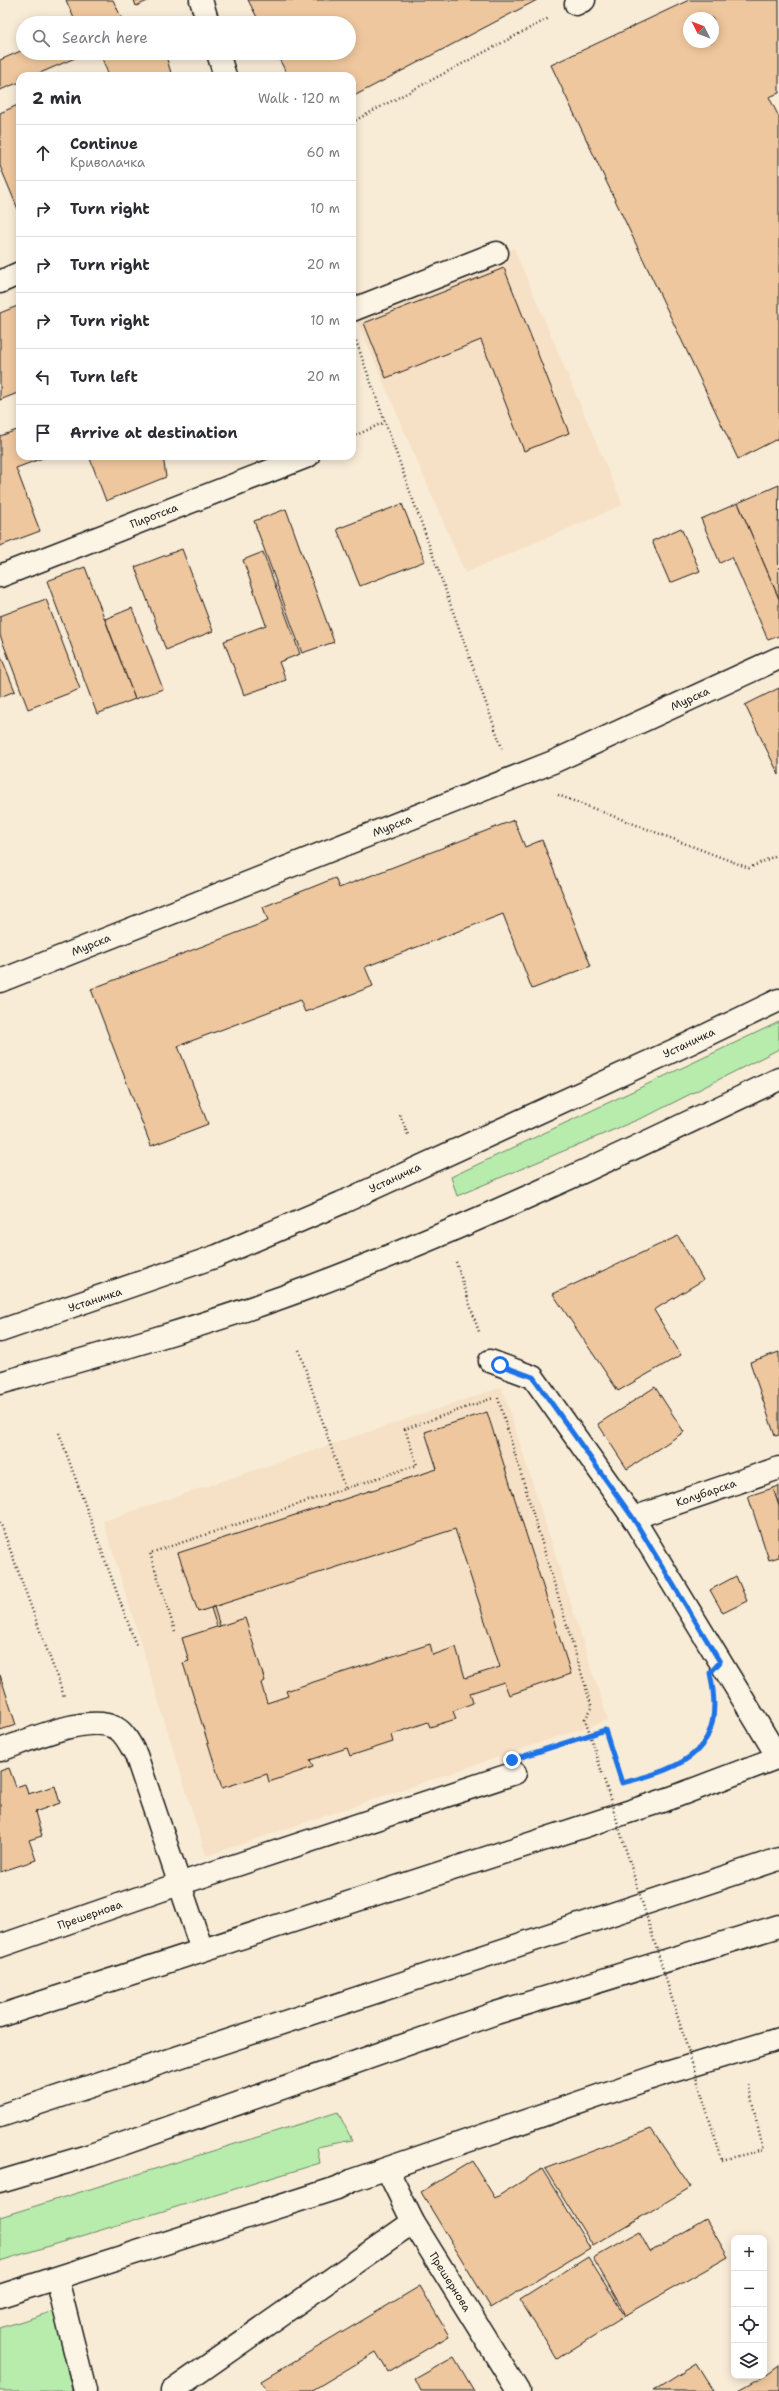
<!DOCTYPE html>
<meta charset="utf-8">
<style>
body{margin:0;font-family:"Shantell Sans",sans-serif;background:#f7f7f7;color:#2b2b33}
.controls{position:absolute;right:12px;bottom:12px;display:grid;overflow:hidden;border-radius:8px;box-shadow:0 2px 10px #0003}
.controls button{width:36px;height:36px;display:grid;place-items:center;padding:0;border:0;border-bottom:1px solid #e1e1e2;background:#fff;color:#2b2b33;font:20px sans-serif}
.compass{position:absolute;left:683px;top:12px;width:36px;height:36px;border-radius:50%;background:#fff;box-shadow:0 2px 10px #0003;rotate:312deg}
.stop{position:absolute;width:12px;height:12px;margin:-9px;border:3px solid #1a73e8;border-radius:50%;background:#fff}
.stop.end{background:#1a73e8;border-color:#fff;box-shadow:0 1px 4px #0008}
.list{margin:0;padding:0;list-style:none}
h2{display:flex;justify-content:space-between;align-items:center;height:52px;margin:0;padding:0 16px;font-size:17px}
h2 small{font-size:13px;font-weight:400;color:#7c7c81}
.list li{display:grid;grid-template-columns:26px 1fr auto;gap:12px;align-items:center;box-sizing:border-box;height:56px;padding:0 16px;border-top:1px solid #e1e1e2}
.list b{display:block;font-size:15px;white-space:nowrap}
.list p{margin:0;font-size:13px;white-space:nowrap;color:#7c7c81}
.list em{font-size:13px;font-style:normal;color:#7c7c81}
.icon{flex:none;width:22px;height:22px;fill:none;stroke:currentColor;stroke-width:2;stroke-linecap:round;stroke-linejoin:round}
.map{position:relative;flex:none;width:779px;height:2391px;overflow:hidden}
.search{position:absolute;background:#fff;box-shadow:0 2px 10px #0003;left:16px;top:16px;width:340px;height:44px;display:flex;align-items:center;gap:10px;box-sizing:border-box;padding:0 14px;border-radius:22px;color:#7c7c81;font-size:15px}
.panel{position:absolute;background:#fff;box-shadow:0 2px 10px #0003;left:16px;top:72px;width:340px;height:388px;border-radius:12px}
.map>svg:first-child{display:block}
.built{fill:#f6e1c6}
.green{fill:#b8ecad;stroke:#6a8464}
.building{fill:#efc79e;stroke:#1c1c1c;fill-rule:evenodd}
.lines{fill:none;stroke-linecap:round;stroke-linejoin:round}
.minor-casing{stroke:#1c1c1c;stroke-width:25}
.major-casing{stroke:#1c1c1c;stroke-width:25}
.highway-casing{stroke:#1c1c1c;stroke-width:25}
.path{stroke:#1c1c1c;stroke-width:2.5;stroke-dasharray:1 3;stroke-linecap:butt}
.minor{stroke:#fcf5e5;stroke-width:22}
.major{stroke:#fcf5e5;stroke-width:22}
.highway{stroke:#fcf5e5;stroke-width:22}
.path-bridge{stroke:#1c1c1c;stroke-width:2.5;stroke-dasharray:1 3;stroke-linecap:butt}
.route{stroke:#1a73e8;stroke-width:5}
.labels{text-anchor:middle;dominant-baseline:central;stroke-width:3;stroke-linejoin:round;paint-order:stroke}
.street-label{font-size:11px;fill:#1c1c1c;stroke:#fcf5e5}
</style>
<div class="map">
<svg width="779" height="2391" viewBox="0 0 779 2391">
<rect width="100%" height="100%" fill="#f9ecd7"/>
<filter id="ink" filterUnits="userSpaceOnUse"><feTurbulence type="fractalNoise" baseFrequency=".025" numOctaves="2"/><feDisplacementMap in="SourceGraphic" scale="8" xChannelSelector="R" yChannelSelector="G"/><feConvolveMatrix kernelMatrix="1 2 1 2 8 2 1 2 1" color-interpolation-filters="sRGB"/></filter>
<g filter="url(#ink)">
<g class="built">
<polygon points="514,248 623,505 465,573 355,316"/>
<polygon points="502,1387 608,1720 206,1856 103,1521"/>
</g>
<g class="green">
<polygon points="779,1022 779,1049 651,1114 457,1196 451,1177"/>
<polygon points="338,2112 352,2140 317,2147 320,2163 0,2261 0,2217"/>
<polygon points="54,2311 72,2391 0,2391 0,2328"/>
</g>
<g class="building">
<polygon points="66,0 113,0 124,23 76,23"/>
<polygon points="134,0 150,0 136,6"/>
<polygon points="248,0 537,0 352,97 352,76 288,76 276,53 349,53 349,23 260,23"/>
<path d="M689 0H779V93L769 97 779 117V438L738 459 551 65ZM689 18H713V42H689Z"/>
<polygon points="156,19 157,23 146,23"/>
<polygon points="23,50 23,53 73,53 75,58 33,76 20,76 20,82 0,90 0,60"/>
<polygon points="100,53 165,53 172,76 109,76"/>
<polygon points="20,104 20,214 0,166 0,113"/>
<polygon points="504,268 569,433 524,451 481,340 386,378 364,323"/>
<polygon points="20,305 20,392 0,400 0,313"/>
<polygon points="20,429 20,456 48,456 16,468 40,531 0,546 0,436"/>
<polygon points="89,456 163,456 166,477 106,501"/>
<polygon points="779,485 778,531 779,599 738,503"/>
<polygon points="738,503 779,599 779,636 768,640 732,557 720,563 701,519"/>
<polygon points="402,504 425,561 360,586 337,529"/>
<polygon points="286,509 334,642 302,653 254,521"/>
<polygon points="681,528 700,571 670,583 652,541"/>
<polygon points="182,549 213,631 166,650 135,567"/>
<polygon points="263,552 300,654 279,662 286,680 244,695 224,641 266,625 243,560"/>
<polygon points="85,567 135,699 97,714 47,581"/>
<polygon points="46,599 80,689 28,709 0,635 0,616"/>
<polygon points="132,608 163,689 135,699 105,619"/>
<polygon points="0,654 15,691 0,697"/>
<polygon points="779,688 779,775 745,705"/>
<polygon points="514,820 525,847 542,840 591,966 532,989 503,914 365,967 373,986 305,1012 300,1000 178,1046 208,1124 151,1146 91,989 268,921 263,907 335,878 339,888"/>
<polygon points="678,1236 703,1280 654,1310 681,1355 618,1391 553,1294"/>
<polygon points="779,1352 779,1435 775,1436 750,1362"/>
<polygon points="655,1387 684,1432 627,1469 598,1424"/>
<polygon points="487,1412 571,1674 509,1695 504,1682 470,1693 473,1703 453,1711 456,1719 430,1727 428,1722 391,1735 393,1742 350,1756 347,1748 310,1760 313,1767 269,1782 267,1774 222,1788 183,1663 189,1661 182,1638 245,1618 265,1681 261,1683 267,1703 288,1696 286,1691 430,1644 433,1655 456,1647 465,1678 500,1667 455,1529 198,1612 178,1553 437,1469 425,1432"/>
<polygon points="779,1486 779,1506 773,1488"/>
<polygon points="773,1488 779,1506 779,1557 769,1560 748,1496"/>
<polygon points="736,1576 747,1601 723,1613 710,1590"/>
<polygon points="214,1607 220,1626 217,1627 211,1608"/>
<polygon points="0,1675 16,1725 0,1730"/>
<polygon points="9,1768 16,1787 25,1784 28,1794 55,1786 60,1803 35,1812 42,1836 29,1840 36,1860 0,1872 0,1771"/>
<polygon points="651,2129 691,2187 593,2246 545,2169"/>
<polygon points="472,2161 495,2198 542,2169 590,2248 491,2308 421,2192"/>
<polygon points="706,2219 728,2257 626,2315 593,2258 639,2232 650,2252"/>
<polygon points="588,2257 625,2316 557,2359 520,2300"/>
<polygon points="420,2286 449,2336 388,2372 376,2352 311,2391 267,2391 261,2381"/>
<polygon points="454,2357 474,2391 421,2391 415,2379"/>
<polygon points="696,2364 713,2391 653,2391"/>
<polygon points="779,2365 779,2391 737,2391 764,2376"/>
</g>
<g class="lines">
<g class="minor-casing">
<g id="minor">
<polyline points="201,0 208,23"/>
<polyline points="576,4 584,0"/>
<polyline points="218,53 225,76"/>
<polyline points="0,282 20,273"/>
<polyline points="352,310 497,253"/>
<polyline points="0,576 308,456"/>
<polyline points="0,981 553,762 779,658"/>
<polyline points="490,1361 533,1377 633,1518 778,1757"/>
<polyline points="633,1518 779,1468"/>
<path d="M0 1750C28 1741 88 1713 116 1728 125 1733 131 1746 136 1755L202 1950"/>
<polyline points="0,1946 179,1884 515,1773"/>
<polyline points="387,2169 413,2222 518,2391"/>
<polyline points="57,2279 85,2391"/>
<polyline points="0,2296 337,2188 353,2180 660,2075 779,2039"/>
<polyline points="172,2391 413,2222"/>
</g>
</g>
<g class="major-casing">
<g id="major">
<polyline points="0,1331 217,1256 341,1203 690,1043 779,1000"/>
<path d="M0 1383C104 1354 208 1325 310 1287 470 1227 625 1153 779 1079"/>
</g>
</g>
<g class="highway-casing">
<g id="highway">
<polyline points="0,2016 671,1798 779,1757"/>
<polyline points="0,2116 779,1859"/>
<polyline points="0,2182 91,2155 496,2013 779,1926"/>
</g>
</g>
<g class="path">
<polyline points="352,122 549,18"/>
<polyline points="356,341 502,748"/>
<polyline points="352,437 385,422"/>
<polyline points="558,795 749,868 779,854"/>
<polyline points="400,1115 409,1137"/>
<polyline points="456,1262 479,1332"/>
<polyline points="299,1350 345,1489"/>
<polyline points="498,1398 592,1708 585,1719 590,1734"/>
<polyline points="59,1433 136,1645"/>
<polyline points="0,1522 64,1696"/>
<polyline points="175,1631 150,1553 417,1465 405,1429 493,1398"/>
<polyline points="539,1751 605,1730 621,1781"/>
<polyline points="692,1755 708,1736 714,1715"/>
<polyline points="722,2160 763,2150 748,2083"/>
</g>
<use href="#minor" class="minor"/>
<use href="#major" class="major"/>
<use href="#highway" class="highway"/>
<polyline class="path-bridge" points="590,1734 722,2160"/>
</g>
</g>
<g class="lines" filter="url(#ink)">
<path class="route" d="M500 1365 533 1377 633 1518 720 1662 710 1673C727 1750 687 1767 622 1783L605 1730 512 1760"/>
</g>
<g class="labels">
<g class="street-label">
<text transform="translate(154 516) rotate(-21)">Пиротска</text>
<text transform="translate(690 699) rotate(-25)">Мурска</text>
<text transform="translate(392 826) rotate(-22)">Мурска</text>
<text transform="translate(91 945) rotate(-22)">Мурска</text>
<text transform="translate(689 1043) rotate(-25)">Устаничка</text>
<text transform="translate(395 1178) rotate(-25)">Устаничка</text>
<text transform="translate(95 1300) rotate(-18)">Устаничка</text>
<text transform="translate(706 1493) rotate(-19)">Колубарска</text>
<text transform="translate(90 1915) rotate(-19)">Прешернова</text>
<text transform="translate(450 2282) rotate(58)">Прешернова</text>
</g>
</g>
</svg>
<div class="controls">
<button>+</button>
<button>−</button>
<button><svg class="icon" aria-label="locate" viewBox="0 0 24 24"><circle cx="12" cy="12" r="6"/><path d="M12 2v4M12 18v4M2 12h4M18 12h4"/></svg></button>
<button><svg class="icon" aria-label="layers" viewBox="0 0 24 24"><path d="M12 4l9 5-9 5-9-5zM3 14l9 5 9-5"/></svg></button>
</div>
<svg class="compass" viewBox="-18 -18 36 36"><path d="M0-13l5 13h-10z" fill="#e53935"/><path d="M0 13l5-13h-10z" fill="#7c7c81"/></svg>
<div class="stop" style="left:500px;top:1365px"></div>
<div class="stop end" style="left:512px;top:1760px"></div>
<div class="search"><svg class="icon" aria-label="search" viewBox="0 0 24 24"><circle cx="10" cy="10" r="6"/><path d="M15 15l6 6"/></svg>Search here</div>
<section class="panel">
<h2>2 min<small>Walk · 120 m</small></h2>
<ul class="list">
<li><svg class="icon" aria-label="ahead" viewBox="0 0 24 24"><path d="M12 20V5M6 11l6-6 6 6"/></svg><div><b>Continue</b><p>Криволачка</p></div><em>60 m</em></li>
<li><svg class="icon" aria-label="right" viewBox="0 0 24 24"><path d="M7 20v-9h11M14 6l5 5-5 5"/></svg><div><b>Turn right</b></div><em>10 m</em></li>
<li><svg class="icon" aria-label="right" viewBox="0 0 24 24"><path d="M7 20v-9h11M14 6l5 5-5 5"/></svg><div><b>Turn right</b></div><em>20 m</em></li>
<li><svg class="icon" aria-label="right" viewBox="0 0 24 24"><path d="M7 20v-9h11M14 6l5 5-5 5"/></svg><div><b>Turn right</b></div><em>10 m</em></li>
<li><svg class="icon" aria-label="left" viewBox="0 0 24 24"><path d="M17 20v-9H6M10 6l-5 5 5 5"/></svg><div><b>Turn left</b></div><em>20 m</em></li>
<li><svg class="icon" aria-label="arrive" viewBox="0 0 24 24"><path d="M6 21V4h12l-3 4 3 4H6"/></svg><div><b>Arrive at destination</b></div></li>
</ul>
</section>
</div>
